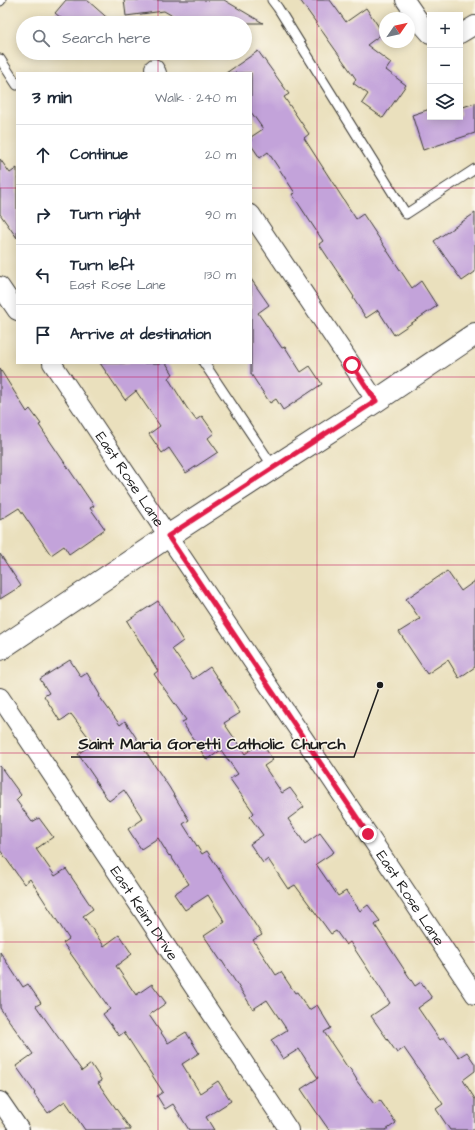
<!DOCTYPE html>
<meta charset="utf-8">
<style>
body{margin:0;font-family:"Architects Daughter",sans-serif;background:#f2f2f3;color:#1f2937}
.controls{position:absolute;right:12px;top:12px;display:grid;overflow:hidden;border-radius:0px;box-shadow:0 2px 10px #0003}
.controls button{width:36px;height:36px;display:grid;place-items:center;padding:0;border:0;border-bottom:1px solid #e0e1e3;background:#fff;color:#1f2937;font:20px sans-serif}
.compass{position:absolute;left:379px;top:12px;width:36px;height:36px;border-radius:50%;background:#fff;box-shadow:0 2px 10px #0003;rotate:56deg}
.stop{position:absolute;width:12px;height:12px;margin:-9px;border:3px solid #e11d48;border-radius:50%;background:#fff}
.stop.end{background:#e11d48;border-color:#fff;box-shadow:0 1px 4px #0008}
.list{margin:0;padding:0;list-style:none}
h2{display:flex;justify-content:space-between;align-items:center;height:52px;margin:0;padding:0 16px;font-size:17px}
h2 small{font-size:13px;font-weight:400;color:#747a83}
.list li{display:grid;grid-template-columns:26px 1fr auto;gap:12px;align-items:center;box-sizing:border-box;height:60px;padding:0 16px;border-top:1px solid #e0e1e3}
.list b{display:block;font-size:15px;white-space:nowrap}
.list p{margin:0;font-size:13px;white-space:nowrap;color:#747a83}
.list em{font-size:13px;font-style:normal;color:#747a83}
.icon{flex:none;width:22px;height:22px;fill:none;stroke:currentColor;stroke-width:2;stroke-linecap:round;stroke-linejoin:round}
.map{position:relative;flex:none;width:475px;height:1130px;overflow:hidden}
.search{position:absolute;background:#fff;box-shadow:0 2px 10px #0003;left:16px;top:16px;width:236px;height:44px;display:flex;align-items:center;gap:10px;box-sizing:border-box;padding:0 14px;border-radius:22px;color:#747a83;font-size:15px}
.panel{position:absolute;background:#fff;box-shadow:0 2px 10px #0003;left:16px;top:72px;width:236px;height:292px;border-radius:0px}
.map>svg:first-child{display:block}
.building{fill:#c3a3da}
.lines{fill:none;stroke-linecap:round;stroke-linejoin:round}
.lane-casing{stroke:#3b3934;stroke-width:11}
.street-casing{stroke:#3b3934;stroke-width:20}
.secondary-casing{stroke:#3b3934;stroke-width:24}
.lane{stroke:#fff;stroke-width:9}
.street{stroke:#fff;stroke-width:18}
.secondary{stroke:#fff;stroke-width:22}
.route{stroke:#e11d48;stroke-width:5}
.grid{fill:none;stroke:#c2185b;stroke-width:1;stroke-opacity:0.55}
.labels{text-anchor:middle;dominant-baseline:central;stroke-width:3;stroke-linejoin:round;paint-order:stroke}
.street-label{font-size:15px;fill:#1c1c1c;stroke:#fbf7ec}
.leader{fill:none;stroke:#1c1c1c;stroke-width:1.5}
.callout-dot{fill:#1c1c1c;stroke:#fbf7ec;stroke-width:1.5}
.callout-label{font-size:16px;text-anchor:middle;font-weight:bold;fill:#1c1c1c;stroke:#fbf7ec;stroke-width:3;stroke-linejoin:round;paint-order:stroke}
</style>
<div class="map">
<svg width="475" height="1130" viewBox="0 0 475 1130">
<rect width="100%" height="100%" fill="#fbf7ec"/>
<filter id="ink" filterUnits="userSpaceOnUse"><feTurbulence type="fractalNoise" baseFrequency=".025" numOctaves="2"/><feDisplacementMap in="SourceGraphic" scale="8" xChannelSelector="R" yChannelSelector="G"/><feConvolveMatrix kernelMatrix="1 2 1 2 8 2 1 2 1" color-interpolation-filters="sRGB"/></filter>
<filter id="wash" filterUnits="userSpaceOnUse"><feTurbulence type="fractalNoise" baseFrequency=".012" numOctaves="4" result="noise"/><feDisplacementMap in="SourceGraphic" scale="16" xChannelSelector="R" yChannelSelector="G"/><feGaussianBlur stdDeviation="0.9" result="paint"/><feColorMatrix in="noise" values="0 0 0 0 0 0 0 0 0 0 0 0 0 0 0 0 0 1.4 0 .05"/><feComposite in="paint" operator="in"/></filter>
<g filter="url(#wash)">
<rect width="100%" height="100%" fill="#eae0bd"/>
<g id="blocks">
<g class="building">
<polygon points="66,0 87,0 113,23 67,23 55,13"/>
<polygon points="124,0 224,0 263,23 185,23 164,11 126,16"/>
<polygon points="300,0 330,0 346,22 366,8 383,33 367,45 391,63 386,70 406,85 383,118 362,103 368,94 353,83 356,79"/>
<polygon points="258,51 289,94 284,97 309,134 304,138 356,219 363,214 412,288 421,281 437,306 394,335 378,310 366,318 353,298 354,297 319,244 323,241 292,194 295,193 268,152 260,158 251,145 251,137 263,129 251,112 251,73 226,73"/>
<polygon points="475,103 475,133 423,150 412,115 430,109 430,117 460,117 460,108"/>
<polygon points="0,159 10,173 17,168 17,238 0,214"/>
<polygon points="475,213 475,272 462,281 434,241"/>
<polygon points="251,279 269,305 258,313 282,348 285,347 301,372 310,366 322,384 283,410 276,399 270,403 251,374"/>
<polygon points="100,363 166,363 173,374 168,378 187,408 196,420 202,416 214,433 208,438 218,452 186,473 169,448 162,453 149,434 160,426 136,391 125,400"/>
<polygon points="0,369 27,412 30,409 41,424 39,425 94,506 90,508 105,529 69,554 64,546 51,555 19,508 0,520"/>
<polygon points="0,554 21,586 0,599"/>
<polygon points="447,571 461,591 475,581 475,667 459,678 448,660 427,674 399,632 420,619 406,599"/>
<polygon points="158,601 183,641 172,649 193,679 210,667 222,685 240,713 224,723 245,754 261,742 273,760 264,766 282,793 290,788 304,807 288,819 305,844 320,833 334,852 316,864 338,896 346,891 360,911 368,905 380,921 375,925 415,986 421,982 432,998 418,1008 440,1040 444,1037 459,1057 467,1052 475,1064 475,1071 463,1080 475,1099 475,1130 450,1130 436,1109 443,1104 404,1048 397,1053 371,1016 390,1003 350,942 346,945 336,931 331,934 295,885 288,889 268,859 263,863 250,844 263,835 250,817 254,813 230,779 238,774 221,750 207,760 182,722 186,720 154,674 158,671 127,621"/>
<polygon points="70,660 81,677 87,673 100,695 99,696 120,725 125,721 169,787 189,820 183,824 202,854 207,851 262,935 253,940 276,975 281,972 295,993 297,992 309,1010 317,1005 331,1028 324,1032 348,1068 349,1067 357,1080 356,1080 374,1104 380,1100 396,1123 386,1130 329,1130 313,1107 301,1089 318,1078 299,1049 283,1059 271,1040 287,1030 267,1000 253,1009 222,961 221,961 204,936 225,922 208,895 185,910 174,894 189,884 170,855 169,856 158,838 141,849 128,829 143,819 124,790 109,801 95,781 96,780 78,754 93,743 71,714 60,721 44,696 49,693 40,679"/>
<polygon points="0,766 21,795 16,800 32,822 39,818 53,837 36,849 55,876 66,869 93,909 83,916 104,946 119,935 132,954 116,966 136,995 152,984 166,1003 149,1015 168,1043 186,1032 199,1053 182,1064 200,1093 218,1081 231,1101 206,1117 214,1130 189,1130 173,1104 165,1109 157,1096 163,1092 124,1032 119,1036 103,1014 110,1009 63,943 69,939 30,879 24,884 0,850"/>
<polygon points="0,952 23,987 28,984 41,1003 36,1006 82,1071 91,1064 102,1081 98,1083 131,1130 85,1130 65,1101 48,1113 34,1094 35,1093 16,1066 33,1054 0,1008"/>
</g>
</g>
</g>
<g filter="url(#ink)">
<use href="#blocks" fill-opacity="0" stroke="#3b3934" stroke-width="1"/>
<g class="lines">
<g class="lane-casing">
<g id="lane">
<polyline points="272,0 278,8 406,214 475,169"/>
<polyline points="0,1 1,0"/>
<polyline points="0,59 17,85"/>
<polyline points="204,363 274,468"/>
</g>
</g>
<g class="street-casing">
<g id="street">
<polyline points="405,0 423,26 430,34"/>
<polyline points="460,34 475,25"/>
<polyline points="154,68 157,73"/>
<polyline points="251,214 376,401"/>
<polyline points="0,286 17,311"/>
<path id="s1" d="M52 363 368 834 475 995"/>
<path id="s2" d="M0 697 289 1130"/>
<polyline points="0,1101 20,1130"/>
</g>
</g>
<g class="secondary-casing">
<polyline id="secondary" points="0,649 168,536 376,401 475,334"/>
</g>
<use href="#lane" class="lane"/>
<use href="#street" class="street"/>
<use href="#secondary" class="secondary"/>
</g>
</g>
<g class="lines" filter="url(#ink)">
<polyline class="route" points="352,365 376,401 168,536 368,834"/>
</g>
<path class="grid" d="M158 0V23M317 0V1130M158 53V73M0 188H17M251 188H475M158 363V1130M0 377H475M0 565H475M0 753H475M0 942H475"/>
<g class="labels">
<g class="street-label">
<text stroke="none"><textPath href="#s1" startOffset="140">East Rose Lane</textPath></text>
<text stroke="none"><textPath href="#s1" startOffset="644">East Rose Lane</textPath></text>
<text stroke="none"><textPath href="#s2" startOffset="260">East Keim Drive</textPath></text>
</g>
</g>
<path class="leader" d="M380 685L354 757H71"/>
<circle class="callout-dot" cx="380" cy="685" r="4"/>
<g class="callout-label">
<text x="212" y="749">Saint Maria Goretti Catholic Church</text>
</g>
</svg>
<div class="controls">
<button>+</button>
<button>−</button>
<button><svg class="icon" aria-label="layers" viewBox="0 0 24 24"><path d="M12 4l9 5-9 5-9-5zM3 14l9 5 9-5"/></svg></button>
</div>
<svg class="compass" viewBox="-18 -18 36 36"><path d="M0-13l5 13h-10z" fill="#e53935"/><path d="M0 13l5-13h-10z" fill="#747a83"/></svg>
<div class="stop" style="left:352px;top:365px"></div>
<div class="stop end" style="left:368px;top:834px"></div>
<div class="search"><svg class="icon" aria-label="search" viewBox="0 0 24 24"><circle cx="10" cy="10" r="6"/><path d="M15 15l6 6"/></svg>Search here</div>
<section class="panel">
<h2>3 min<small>Walk · 240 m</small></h2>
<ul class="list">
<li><svg class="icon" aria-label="ahead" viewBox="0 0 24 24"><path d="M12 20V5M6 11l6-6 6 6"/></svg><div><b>Continue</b></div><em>20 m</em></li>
<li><svg class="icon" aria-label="right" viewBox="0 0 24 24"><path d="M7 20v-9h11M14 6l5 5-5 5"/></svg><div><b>Turn right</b></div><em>90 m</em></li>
<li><svg class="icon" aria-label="left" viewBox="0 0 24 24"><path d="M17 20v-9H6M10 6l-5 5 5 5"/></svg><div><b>Turn left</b><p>East Rose Lane</p></div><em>130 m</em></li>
<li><svg class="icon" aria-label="arrive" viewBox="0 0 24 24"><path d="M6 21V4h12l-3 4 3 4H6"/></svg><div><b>Arrive at destination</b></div></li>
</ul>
</section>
</div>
